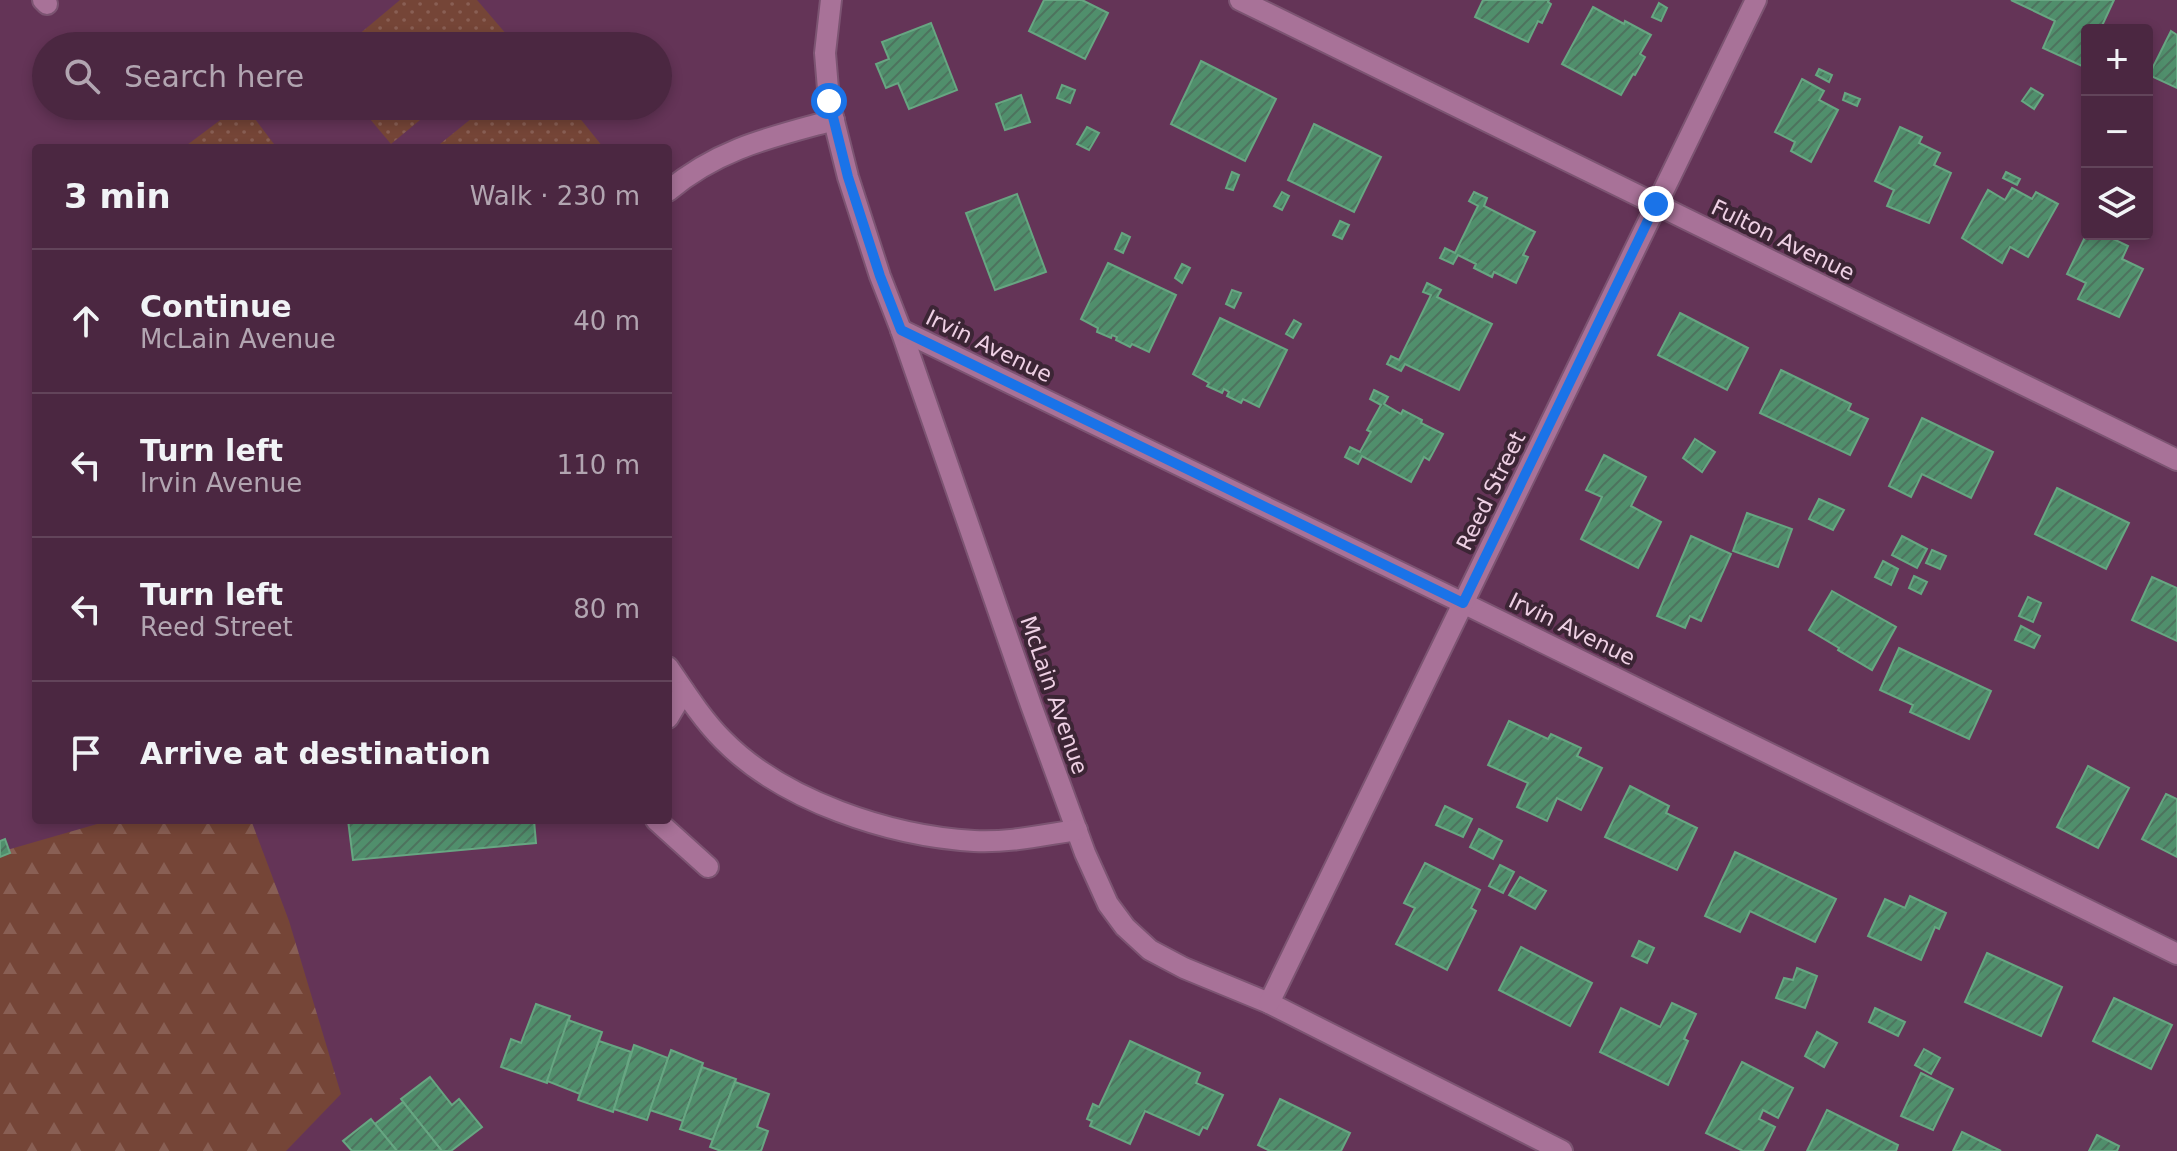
<!DOCTYPE html>
<meta charset="utf-8">
<style>
body{margin:0;font-family:"DejaVu Sans",sans-serif;background:#522f48;color:#f1f3f6}
.controls{position:absolute;right:24px;top:24px;display:grid;overflow:hidden;border-radius:8px;box-shadow:0 4px 12px #0003}
.controls button{width:72px;height:72px;display:grid;place-items:center;padding:0;border:0;border-bottom:2px solid #62445a;background:#4b2741;color:#f1f3f6;font:40px sans-serif}
.stop{position:absolute;width:24px;height:24px;margin:-18px;border:6px solid #1a73e8;border-radius:50%;background:#fff}
.stop.end{background:#1a73e8;border-color:#fff;box-shadow:0 2px 8px #0008}
.list{margin:0;padding:0;list-style:none}
h2{display:flex;justify-content:space-between;align-items:center;height:104px;margin:0;padding:0 32px;font-size:34px}
h2 small{font-size:26px;font-weight:400;color:#b2a5b1}
.list li{display:grid;grid-template-columns:52px 1fr auto;gap:24px;align-items:center;box-sizing:border-box;height:144px;padding:0 32px;border-top:2px solid #62445a}
.list b{display:block;font-size:30px;white-space:nowrap}
.list p{margin:0;font-size:26px;white-space:nowrap;color:#b2a5b1}
.list em{font-size:26px;font-style:normal;color:#b2a5b1}
.icon{flex:none;width:44px;height:44px;fill:none;stroke:currentColor;stroke-width:2;stroke-linecap:round;stroke-linejoin:round}
.map{position:relative;flex:none;width:2177px;height:1151px;overflow:hidden}
.search{position:absolute;background:#4b2741;box-shadow:0 4px 12px #0003;left:32px;top:32px;width:640px;height:88px;display:flex;align-items:center;gap:20px;box-sizing:border-box;padding:0 28px;border-radius:44px;color:#b2a5b1;font-size:30px}
.panel{position:absolute;background:#4b2741;box-shadow:0 4px 12px #0003;left:32px;top:144px;width:640px;height:680px;border-radius:8px}
.map>svg:first-child{display:block}
.forest{fill:url(#forest-firs)}
.park{fill:url(#park-dots)}
.building{fill:url(#building-hatch);stroke:#67a682;stroke-width:2}
.lines{fill:none;stroke-linecap:round;stroke-linejoin:round}
.minor-casing{stroke:#7c5472;stroke-width:24}
.minor{stroke:#a87298;stroke-width:20}
.route{stroke:#1a73e8;stroke-width:10}
.labels{text-anchor:middle;dominant-baseline:central;stroke-width:8;stroke-linejoin:round;paint-order:stroke}
.street-label{font-size:22px;fill:#eed0e4;stroke:#3c2535}
</style>
<div class="map">
<svg width="2177" height="1151" viewBox="0 0 2177 1151">
<defs>
<pattern id="forest-firs" width="22" height="20" patternUnits="userSpaceOnUse" patternTransform="scale(2)"><rect width="22" height="20" fill="#754537"/><path d="M5 1l3.5 6h-7zM16 11l3.5 6h-7z" fill="#895f54"/></pattern>
<pattern id="park-dots" width="8" height="8" patternUnits="userSpaceOnUse" patternTransform="scale(2)"><rect width="8" height="8" fill="#754537"/><path d="M2 2h.1M6 6h.1" fill="none" stroke="#895f54" stroke-width="1.8" stroke-linecap="round"/></pattern>
<pattern id="building-hatch" width="6" height="6" patternUnits="userSpaceOnUse" patternTransform="scale(2)"><rect width="6" height="6" fill="#508f6c"/><path d="M-1 1l2-2M0 6l6-6M5 7l2-2" fill="none" stroke="#4d735e"/></pattern>
</defs>
<rect width="100%" height="100%" fill="#643457"/>
<polygon class="forest" points="111,820 251,820 289,921 341,1094 286,1151 0,1151 0,852"/>
<g class="park">
<polygon points="400,0 477,0 513,42 509,46 345,46"/>
<polygon points="239,106 245,106 277,148 183,148"/>
<polygon points="359,106 437,106 391,144"/>
<polygon points="487,106 570,106 603,147 435,148"/>
</g>
<g class="building">
<polygon points="1044,0 1082,0 1108,13 1085,59 1029,31"/>
<polygon points="1483,0 1549,0 1548,2 1551,4 1542,23 1538,21 1528,42 1475,17"/>
<polygon points="2011,0 2114,0 2100,30 2087,30 2087,56 2082,66 2043,48 2055,21"/>
<polygon points="1659,3 1667,8 1661,21 1652,17"/>
<polygon points="1593,7 1624,24 1625,21 1651,35 1640,54 1645,57 1635,75 1633,74 1621,95 1562,64"/>
<polygon points="931,23 957,90 909,109 898,83 886,88 876,64 889,59 882,42"/>
<polygon points="2171,31 2177,35 2177,88 2149,75"/>
<polygon points="1201,61 1276,99 1245,161 1171,124"/>
<polygon points="1819,69 1832,75 1829,82 1816,75"/>
<polygon points="1802,79 1824,91 1819,100 1838,110 1811,162 1791,151 1795,142 1775,132"/>
<polygon points="1062,85 1075,90 1070,103 1057,98"/>
<polygon points="2031,88 2043,95 2034,109 2022,101"/>
<polygon points="1845,93 1860,99 1857,106 1843,100"/>
<polygon points="1021,95 1030,122 1005,130 996,104"/>
<polygon points="1314,124 1381,157 1354,212 1288,180"/>
<polygon points="1087,127 1099,133 1089,150 1077,144"/>
<polygon points="1900,127 1922,137 1919,143 1940,153 1934,165 1951,173 1929,223 1887,206 1894,190 1875,181"/>
<polygon points="1232,172 1239,175 1233,190 1226,188"/>
<polygon points="2006,172 2020,179 2017,185 2003,178"/>
<polygon points="2012,188 2032,199 2036,192 2058,204 2028,257 2010,247 2002,263 1962,238 1988,190 2005,200"/>
<polygon points="1282,192 1289,196 1282,210 1274,206"/>
<polygon points="1474,192 1487,198 1484,206 1535,232 1523,255 1528,257 1516,283 1494,272 1492,277 1474,268 1476,264 1458,255 1453,264 1440,258 1445,248 1455,253 1478,206 1469,201"/>
<polygon points="1017,194 1046,272 995,290 966,213"/>
<polygon points="1340,221 1349,225 1342,239 1333,235"/>
<polygon points="1122,233 1130,237 1123,253 1115,249"/>
<polygon points="2087,233 2110,234 2109,237 2128,246 2122,259 2143,269 2119,317 2078,299 2086,283 2067,274"/>
<polygon points="1108,263 1176,295 1149,352 1132,344 1130,347 1116,340 1117,337 1112,335 1111,338 1097,332 1098,328 1081,319"/>
<polygon points="1182,264 1190,268 1182,283 1175,278"/>
<polygon points="1427,283 1441,290 1437,297 1492,324 1459,390 1405,364 1401,371 1387,364 1391,356 1399,360 1431,295 1423,292"/>
<polygon points="1232,290 1241,293 1234,308 1226,304"/>
<polygon points="1680,313 1748,348 1727,390 1658,355"/>
<polygon points="1220,318 1287,350 1259,407 1243,399 1241,403 1227,396 1229,392 1224,389 1222,393 1207,386 1209,383 1193,374"/>
<polygon points="1294,320 1301,324 1293,338 1286,334"/>
<polygon points="1781,370 1851,404 1848,410 1868,419 1850,455 1760,413"/>
<polygon points="1374,390 1388,397 1384,404 1401,414 1403,410 1422,420 1421,423 1443,434 1429,460 1424,457 1411,482 1362,456 1358,464 1345,457 1350,447 1360,452 1371,432 1367,430 1381,405 1370,399"/>
<polygon points="1922,418 1993,452 1971,498 1922,474 1911,497 1889,486"/>
<polygon points="1695,439 1715,452 1702,472 1683,458"/>
<polygon points="1604,455 1646,477 1631,506 1661,522 1638,568 1581,539 1602,497 1586,490"/>
<polygon points="2057,488 2129,523 2106,569 2035,534"/>
<polygon points="1819,499 1844,510 1833,530 1809,519"/>
<polygon points="1747,513 1792,529 1778,567 1733,551"/>
<polygon points="1691,536 1731,554 1701,621 1690,616 1685,628 1657,616"/>
<polygon points="1902,536 1927,549 1917,568 1892,555"/>
<polygon points="1932,550 1946,556 1940,569 1926,563"/>
<polygon points="1883,561 1898,569 1891,585 1875,577"/>
<polygon points="1914,576 1927,582 1921,594 1909,588"/>
<polygon points="2152,577 2177,588 2177,641 2132,620"/>
<polygon points="1832,591 1896,627 1872,670 1838,650 1839,648 1809,630"/>
<polygon points="2028,597 2041,603 2033,622 2019,616"/>
<polygon points="2021,626 2040,636 2034,648 2015,640"/>
<polygon points="1899,648 1991,691 1969,739 1910,712 1913,705 1880,690"/>
<polygon points="1509,721 1548,739 1551,734 1581,748 1577,756 1602,768 1581,810 1557,798 1547,821 1517,807 1528,783 1488,765"/>
<polygon points="2088,766 2129,788 2098,848 2057,827"/>
<polygon points="1630,786 1669,806 1666,813 1697,828 1677,870 1605,837"/>
<polygon points="2166,794 2177,799 2177,857 2142,839"/>
<polygon points="1445,806 1472,819 1463,837 1436,825"/>
<polygon points="348,820 534,820 536,843 353,860"/>
<polygon points="1479,829 1502,841 1493,859 1470,847"/>
<polygon points="5,839 10,853 0,857 0,841"/>
<polygon points="1735,852 1836,899 1815,942 1750,911 1740,932 1705,916"/>
<polygon points="1425,863 1480,890 1471,908 1476,911 1447,970 1396,944 1415,908 1404,903"/>
<polygon points="1500,865 1514,872 1503,893 1489,886"/>
<polygon points="1520,877 1546,891 1535,909 1509,895"/>
<polygon points="1910,896 1946,913 1939,929 1935,927 1921,960 1868,936 1885,899 1905,908"/>
<polygon points="1639,941 1654,948 1647,963 1632,956"/>
<polygon points="1521,947 1592,983 1570,1026 1499,990"/>
<polygon points="1987,953 2062,987 2041,1036 1965,1002"/>
<polygon points="1797,968 1817,976 1805,1008 1776,998 1784,978 1793,980"/>
<polygon points="2114,998 2172,1025 2151,1069 2093,1041"/>
<polygon points="1672,1003 1696,1014 1684,1039 1688,1041 1668,1085 1600,1052 1621,1008 1660,1027"/>
<polygon points="536,1004 570,1016 547,1083 501,1067 511,1039 521,1043"/>
<polygon points="1875,1008 1905,1022 1898,1036 1869,1022"/>
<polygon points="568,1020 602,1032 580,1094 547,1081"/>
<polygon points="1817,1032 1837,1043 1824,1067 1805,1056"/>
<polygon points="599,1041 631,1052 613,1112 578,1100"/>
<polygon points="1130,1041 1200,1073 1196,1083 1223,1095 1207,1129 1203,1127 1199,1135 1145,1111 1130,1144 1090,1126 1092,1121 1087,1119 1093,1104 1099,1107"/>
<polygon points="634,1045 668,1058 647,1120 614,1109"/>
<polygon points="1924,1049 1940,1058 1931,1074 1915,1065"/>
<polygon points="671,1050 703,1063 683,1121 650,1110"/>
<polygon points="1742,1062 1793,1088 1778,1118 1763,1110 1759,1119 1775,1127 1763,1151 1743,1151 1706,1133"/>
<polygon points="702,1067 736,1079 713,1140 680,1129"/>
<polygon points="1921,1073 1953,1089 1933,1130 1901,1116"/>
<polygon points="430,1077 452,1105 459,1099 482,1127 451,1151 442,1151 401,1099"/>
<polygon points="735,1082 769,1094 757,1127 768,1131 761,1151 721,1151 710,1147"/>
<polygon points="1280,1099 1350,1133 1341,1151 1270,1151 1258,1145"/>
<polygon points="403,1102 442,1151 397,1151 375,1124"/>
<polygon points="1827,1110 1898,1145 1896,1151 1807,1151"/>
<polygon points="371,1119 375,1124 397,1151 352,1151 343,1141"/>
<polygon points="1962,1132 2001,1151 1953,1151"/>
<polygon points="2097,1135 2119,1146 2117,1151 2089,1151"/>
</g>
<g class="lines">
<g class="minor-casing">
<g id="minor">
<polyline points="43,0 47,4"/>
<polyline points="831,0 825,53 829,101 848,177 880,276 901,330 1031,705 1085,853 1108,904 1125,927 1150,950 1184,968 1269,1003 1562,1151"/>
<polyline points="1240,0 2177,460"/>
<path d="M668 191C719 148 772 137 834 120"/>
<polyline points="901,330 1463,603 2177,954"/>
<path d="M668 667C685 692 702 719 723 740 783 801 890 836 974 841 1008 843 1043 835 1077 830"/>
<polyline points="668,718 684,691"/>
<polyline points="656,820 708,867"/>
<polyline points="1269,1003 1756,0"/>
</g>
</g>
<use href="#minor" class="minor"/>
</g>
<g class="lines">
<polyline class="route" points="829,101 848,177 880,276 901,330 1463,603 1656,204"/>
</g>
<g class="labels">
<g class="street-label">
<text transform="translate(1783 240) rotate(26)">Fulton Avenue</text>
<text transform="translate(989 346) rotate(26)">Irvin Avenue</text>
<text transform="translate(1491 491) rotate(-64)">Reed Street</text>
<text transform="translate(1572 629) rotate(26)">Irvin Avenue</text>
<text transform="translate(1054 695) rotate(71)">McLain Avenue</text>
</g>
</g>
</svg>
<div class="controls">
<button>+</button>
<button>−</button>
<button><svg class="icon" aria-label="layers" viewBox="0 0 24 24"><path d="M12 4l9 5-9 5-9-5zM3 14l9 5 9-5"/></svg></button>
</div>
<div class="stop" style="left:829px;top:101px"></div>
<div class="stop end" style="left:1656px;top:204px"></div>
<div class="search"><svg class="icon" aria-label="search" viewBox="0 0 24 24"><circle cx="10" cy="10" r="6"/><path d="M15 15l6 6"/></svg>Search here</div>
<section class="panel">
<h2>3 min<small>Walk · 230 m</small></h2>
<ul class="list">
<li><svg class="icon" aria-label="ahead" viewBox="0 0 24 24"><path d="M12 20V5M6 11l6-6 6 6"/></svg><div><b>Continue</b><p>McLain Avenue</p></div><em>40 m</em></li>
<li><svg class="icon" aria-label="left" viewBox="0 0 24 24"><path d="M17 20v-9H6M10 6l-5 5 5 5"/></svg><div><b>Turn left</b><p>Irvin Avenue</p></div><em>110 m</em></li>
<li><svg class="icon" aria-label="left" viewBox="0 0 24 24"><path d="M17 20v-9H6M10 6l-5 5 5 5"/></svg><div><b>Turn left</b><p>Reed Street</p></div><em>80 m</em></li>
<li><svg class="icon" aria-label="arrive" viewBox="0 0 24 24"><path d="M6 21V4h12l-3 4 3 4H6"/></svg><div><b>Arrive at destination</b></div></li>
</ul>
</section>
</div>
